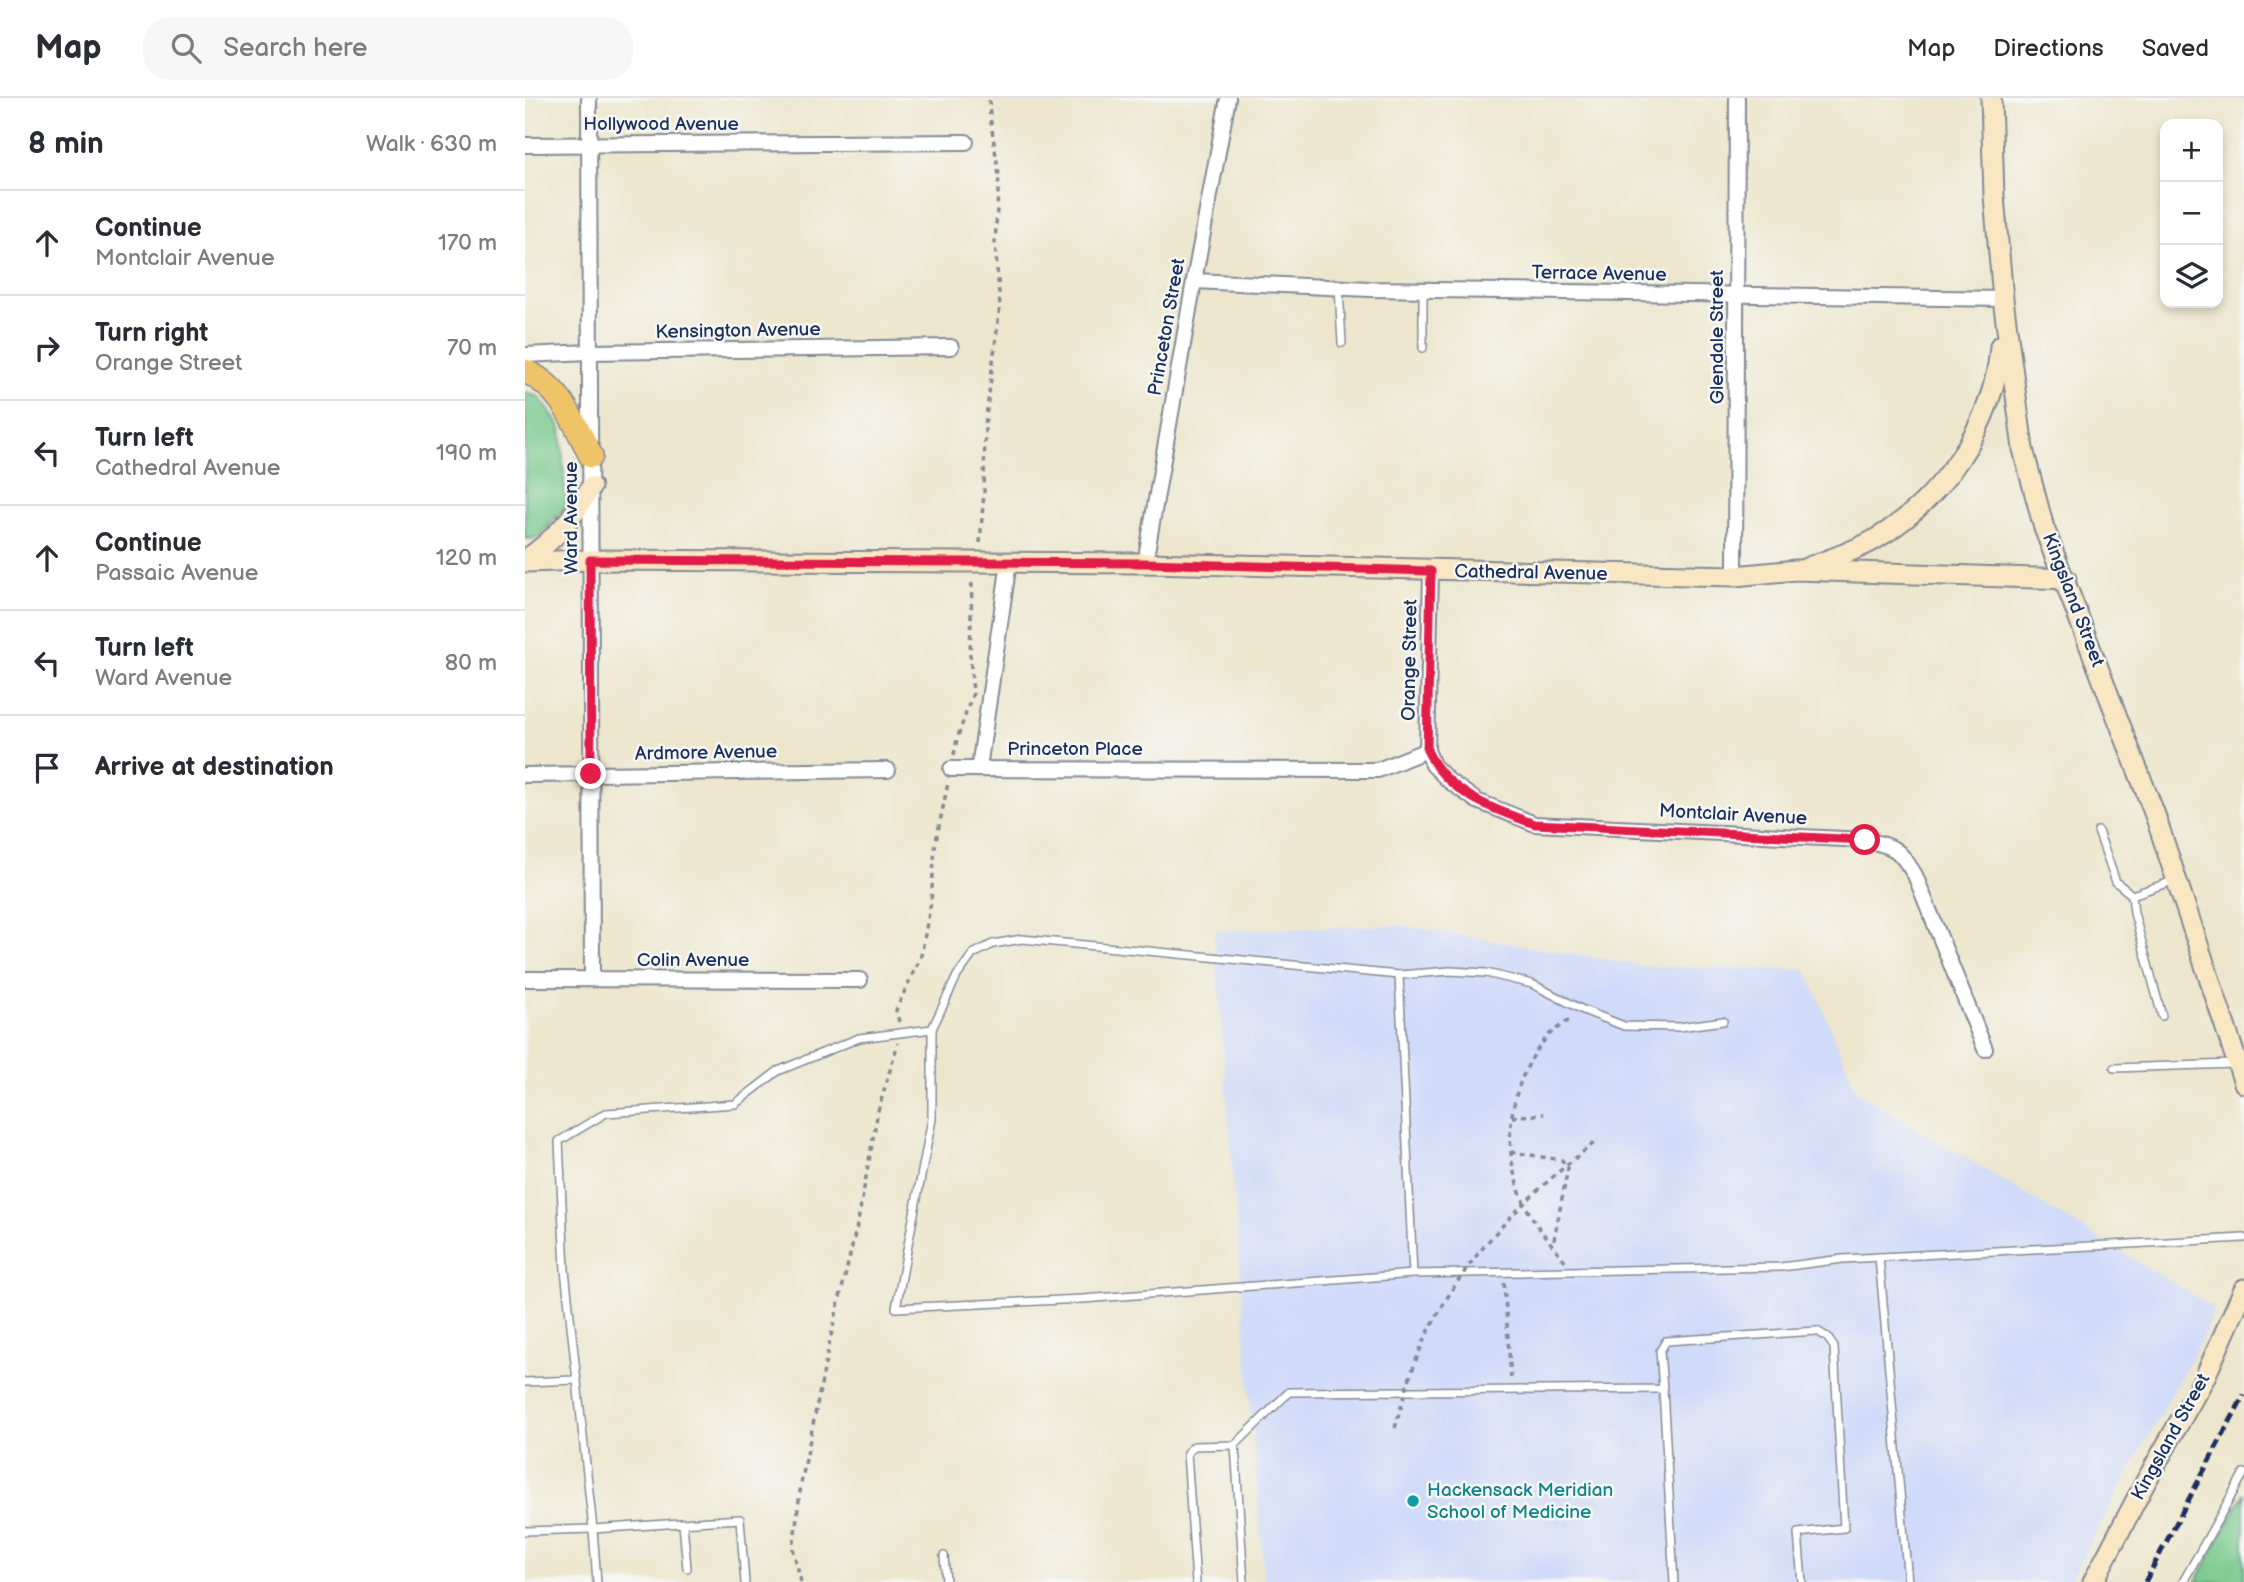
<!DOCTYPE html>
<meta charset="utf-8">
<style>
body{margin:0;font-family:"Balsamiq Sans",sans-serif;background:#f7f7f7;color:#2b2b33}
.controls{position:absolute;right:21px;top:21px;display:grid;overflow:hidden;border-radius:14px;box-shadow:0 4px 10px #0003}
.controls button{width:63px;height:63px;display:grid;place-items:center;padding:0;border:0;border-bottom:2px solid #e1e1e2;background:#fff;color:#2b2b33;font:35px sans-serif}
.stop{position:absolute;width:21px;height:21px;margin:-16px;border:5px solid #e11d48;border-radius:50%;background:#fff}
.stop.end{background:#e11d48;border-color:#fff;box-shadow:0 2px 7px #0008}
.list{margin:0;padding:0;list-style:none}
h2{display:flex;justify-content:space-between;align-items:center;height:91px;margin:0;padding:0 28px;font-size:30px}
h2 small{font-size:23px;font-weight:400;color:#7c7c81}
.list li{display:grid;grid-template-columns:46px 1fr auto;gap:21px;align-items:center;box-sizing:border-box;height:105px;padding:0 28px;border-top:2px solid #e1e1e2}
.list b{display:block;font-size:26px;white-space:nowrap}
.list p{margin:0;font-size:23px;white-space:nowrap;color:#7c7c81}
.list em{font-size:23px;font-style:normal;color:#7c7c81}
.icon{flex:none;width:38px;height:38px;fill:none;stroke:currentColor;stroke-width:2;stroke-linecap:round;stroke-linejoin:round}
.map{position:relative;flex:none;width:1719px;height:1484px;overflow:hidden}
header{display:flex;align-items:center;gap:42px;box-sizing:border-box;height:98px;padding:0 35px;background:#fff;border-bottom:2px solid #e1e1e2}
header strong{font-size:33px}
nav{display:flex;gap:38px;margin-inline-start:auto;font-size:24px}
.search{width:490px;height:63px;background:#f7f7f7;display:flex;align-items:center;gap:18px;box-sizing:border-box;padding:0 24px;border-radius:28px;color:#7c7c81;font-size:26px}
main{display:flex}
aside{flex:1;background:#fff}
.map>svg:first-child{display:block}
.built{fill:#d0daf9}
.green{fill:#76c88a;stroke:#487c74;stroke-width:2}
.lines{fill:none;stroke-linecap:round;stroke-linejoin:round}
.service-casing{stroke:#848a95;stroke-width:10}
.minor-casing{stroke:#848a95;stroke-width:18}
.secondary-casing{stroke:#848a95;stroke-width:23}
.trunk-casing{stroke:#848a95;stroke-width:26}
.path{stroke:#848a95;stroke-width:3.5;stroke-dasharray:5 5;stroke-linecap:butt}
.service{stroke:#fff;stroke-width:7}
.minor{stroke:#fff;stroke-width:14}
.secondary{stroke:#f9e7c3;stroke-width:19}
.trunk{stroke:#efc469;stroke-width:23}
.rail{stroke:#1b2f5e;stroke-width:5;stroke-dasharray:10 5;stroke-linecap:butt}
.path-bridge{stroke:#848a95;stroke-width:3.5;stroke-dasharray:5 5;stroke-linecap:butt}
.route{stroke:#e11d48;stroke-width:9}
.culture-dot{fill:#0f9aa8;stroke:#f6f6f2;stroke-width:2.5}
.labels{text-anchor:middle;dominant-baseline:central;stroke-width:5;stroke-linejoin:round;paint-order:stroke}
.street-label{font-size:19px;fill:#1b2f5e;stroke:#f6f6f2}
.culture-label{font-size:19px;fill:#0d838f;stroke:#f6f6f2;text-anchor:start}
</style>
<header>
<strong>Map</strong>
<div class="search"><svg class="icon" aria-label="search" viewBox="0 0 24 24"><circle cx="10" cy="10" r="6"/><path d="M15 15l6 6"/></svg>Search here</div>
<nav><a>Map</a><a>Directions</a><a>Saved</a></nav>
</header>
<main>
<aside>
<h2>8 min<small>Walk · 630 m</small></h2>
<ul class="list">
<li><svg class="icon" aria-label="ahead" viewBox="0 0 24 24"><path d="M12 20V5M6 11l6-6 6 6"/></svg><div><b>Continue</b><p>Montclair Avenue</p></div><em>170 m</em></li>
<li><svg class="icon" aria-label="right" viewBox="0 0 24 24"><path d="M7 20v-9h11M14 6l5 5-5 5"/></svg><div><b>Turn right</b><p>Orange Street</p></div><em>70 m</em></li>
<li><svg class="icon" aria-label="left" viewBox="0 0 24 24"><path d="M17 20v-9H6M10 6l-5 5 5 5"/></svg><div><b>Turn left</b><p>Cathedral Avenue</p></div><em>190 m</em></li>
<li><svg class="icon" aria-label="ahead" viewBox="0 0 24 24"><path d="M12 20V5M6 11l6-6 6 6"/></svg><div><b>Continue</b><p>Passaic Avenue</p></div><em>120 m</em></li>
<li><svg class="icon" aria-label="left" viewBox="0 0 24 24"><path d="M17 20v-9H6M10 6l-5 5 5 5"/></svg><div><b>Turn left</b><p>Ward Avenue</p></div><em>80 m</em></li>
<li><svg class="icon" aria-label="arrive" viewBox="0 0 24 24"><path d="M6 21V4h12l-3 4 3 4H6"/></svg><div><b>Arrive at destination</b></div></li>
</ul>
</aside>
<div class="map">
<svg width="1719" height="1484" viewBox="0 0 1719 1484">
<rect width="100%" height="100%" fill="#f6f6f2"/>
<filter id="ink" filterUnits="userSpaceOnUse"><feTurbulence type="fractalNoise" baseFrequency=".0143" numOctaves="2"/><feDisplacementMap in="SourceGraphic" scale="14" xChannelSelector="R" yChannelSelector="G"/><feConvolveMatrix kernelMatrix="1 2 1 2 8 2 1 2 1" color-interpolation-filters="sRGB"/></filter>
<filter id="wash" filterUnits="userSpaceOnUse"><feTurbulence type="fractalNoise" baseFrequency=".00686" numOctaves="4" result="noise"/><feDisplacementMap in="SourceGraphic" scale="28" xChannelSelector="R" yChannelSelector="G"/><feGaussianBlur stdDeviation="1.57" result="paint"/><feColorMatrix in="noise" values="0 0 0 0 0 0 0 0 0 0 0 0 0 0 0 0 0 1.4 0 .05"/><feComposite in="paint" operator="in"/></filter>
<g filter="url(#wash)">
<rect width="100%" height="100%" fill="#ede6cc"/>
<polygon class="built" points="875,827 1120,868 1282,872 1332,994 1689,1210 1677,1241 1544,1484 739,1484 689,833"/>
<g class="green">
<polygon points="0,294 14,299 36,329 41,408 13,440 0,441"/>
<polygon points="1719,1395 1719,1484 1671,1484"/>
</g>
</g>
<g filter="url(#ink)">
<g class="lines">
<g class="service-casing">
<g id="service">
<polyline points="814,190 817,245"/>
<polyline points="898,250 898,192"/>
<polyline points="1573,733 1591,784 1607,797"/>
<polyline points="874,877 497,841 468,846 448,856 432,878 407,931 407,1021 371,1210 558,1201 888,1176 1256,1169 1318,1161 1719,1140"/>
<polyline points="1637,918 1609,815 1607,797 1651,782"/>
<polyline points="1589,970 1710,966"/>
<polyline points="1354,1159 1383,1484"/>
<polyline points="888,1176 874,877 925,873 961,875 1007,886 1058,912 1099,928 1154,929 1198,923"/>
<polyline points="0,1284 51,1282"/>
<polyline points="1138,1291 1149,1484"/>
<polyline points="710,1347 719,1484"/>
<polyline points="158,1426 162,1470"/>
<polyline points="0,1433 68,1431 40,1172 34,1043 81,1015 210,1006 253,973 334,940 407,931"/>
<polyline points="419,1458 421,1484"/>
<polyline points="72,1484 68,1431 215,1421 220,1484"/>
<polyline points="671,1484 662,1355 669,1348 710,1347 764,1294 1138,1291 1135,1253 1141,1243 1292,1233 1302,1239 1309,1249 1319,1430 1273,1435 1277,1484"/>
<polyline points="1658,1484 1719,1375"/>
</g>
</g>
<g class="minor-casing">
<g id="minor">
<polyline points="64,0 67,881"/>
<polyline points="0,47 441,44"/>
<polyline points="669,183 845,191 1478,201"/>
<polyline points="0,257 64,254 426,249"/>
<polyline points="620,465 669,183 703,0"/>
<path d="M906 473 902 652 908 667 924 683 952 703 1010 726 1340 742C1371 749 1373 750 1390 777L1460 951"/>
<polyline points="1210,478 1212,0"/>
<polyline points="454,670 484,464"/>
<polyline points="426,671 853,672 902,652"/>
<polyline points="0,677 363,672"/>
<polyline points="0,881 335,882"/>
</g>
</g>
<g class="secondary-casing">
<g id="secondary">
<polyline points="1466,0 1469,98 1478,201 1498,351 1519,430 1630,717 1719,985"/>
<path d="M0 462C31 441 47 421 66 389"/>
<polyline points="0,464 65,462 620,465 1210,478 1271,472 1541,481"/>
<path d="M1279 471C1302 462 1328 454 1349 442 1416 403 1470 326 1475 248"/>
<polyline points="1568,1484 1620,1385 1680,1279 1719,1191"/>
</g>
</g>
<g class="trunk-casing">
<path id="trunk" d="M0 273C36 289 49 324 66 358"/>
</g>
<g class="path">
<polyline points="455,445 459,394 460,327 475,208 470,145 474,77 465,19 464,0"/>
<polyline points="429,657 432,641 448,595 445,556 447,484"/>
<polyline points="374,924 371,912 396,858 406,804 410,748 423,685"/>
<polyline points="987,1019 1019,1016"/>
<polyline points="986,1054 1037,1062 1043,1070 1028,1147"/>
<path d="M1040 1163C1030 1150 1019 1138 1010 1124 973 1068 978 991 1022 939 1028 932 1039 926 1047 920"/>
<polyline points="979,1185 986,1282"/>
<polyline points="276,1484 268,1451 276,1386 305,1242 333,1123 353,1013 373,945"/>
</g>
<use href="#service" class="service"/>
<use href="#minor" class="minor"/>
<use href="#secondary" class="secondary"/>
<use href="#trunk" class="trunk"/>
<polyline class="rail" points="1620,1484 1719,1297"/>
<path class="path-bridge" d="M870 1330C880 1296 889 1260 906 1229 946 1150 1004 1096 1073 1042"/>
</g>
</g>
<g class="lines" filter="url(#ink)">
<path class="route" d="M66 676 65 462 620 465 906 473 902 652C921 695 969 712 1010 726L1340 742"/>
</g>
<circle class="culture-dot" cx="888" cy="1403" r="7"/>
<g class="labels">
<g class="street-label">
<text x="136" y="26">Hollywood Avenue</text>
<text transform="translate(1074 176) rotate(1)">Terrace Avenue</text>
<text transform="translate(642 229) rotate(-80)">Princeton Street</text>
<text transform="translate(213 233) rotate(-1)">Kensington Avenue</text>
<text transform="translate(1192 239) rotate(-90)">Glendale Street</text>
<text transform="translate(46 420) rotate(-90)">Ward Avenue</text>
<text transform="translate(1006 475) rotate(1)">Cathedral Avenue</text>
<text transform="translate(1548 502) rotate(69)">Kingsland Street</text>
<text transform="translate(885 562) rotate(-89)">Orange Street</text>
<text x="550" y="651">Princeton Place</text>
<text transform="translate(181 655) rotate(-1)">Ardmore Avenue</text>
<text transform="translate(1208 717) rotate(3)">Montclair Avenue</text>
<text x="168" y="862">Colin Avenue</text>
<text transform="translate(1646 1339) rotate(-61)">Kingsland Street</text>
</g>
<g class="culture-label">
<text x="902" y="1392">Hackensack Meridian<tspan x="902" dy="22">School of Medicine</tspan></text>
</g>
</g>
</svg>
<div class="controls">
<button>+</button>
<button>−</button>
<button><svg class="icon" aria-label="layers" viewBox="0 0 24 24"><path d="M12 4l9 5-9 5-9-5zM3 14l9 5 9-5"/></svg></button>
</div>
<div class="stop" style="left:1340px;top:742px"></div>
<div class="stop end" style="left:66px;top:676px"></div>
</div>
</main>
